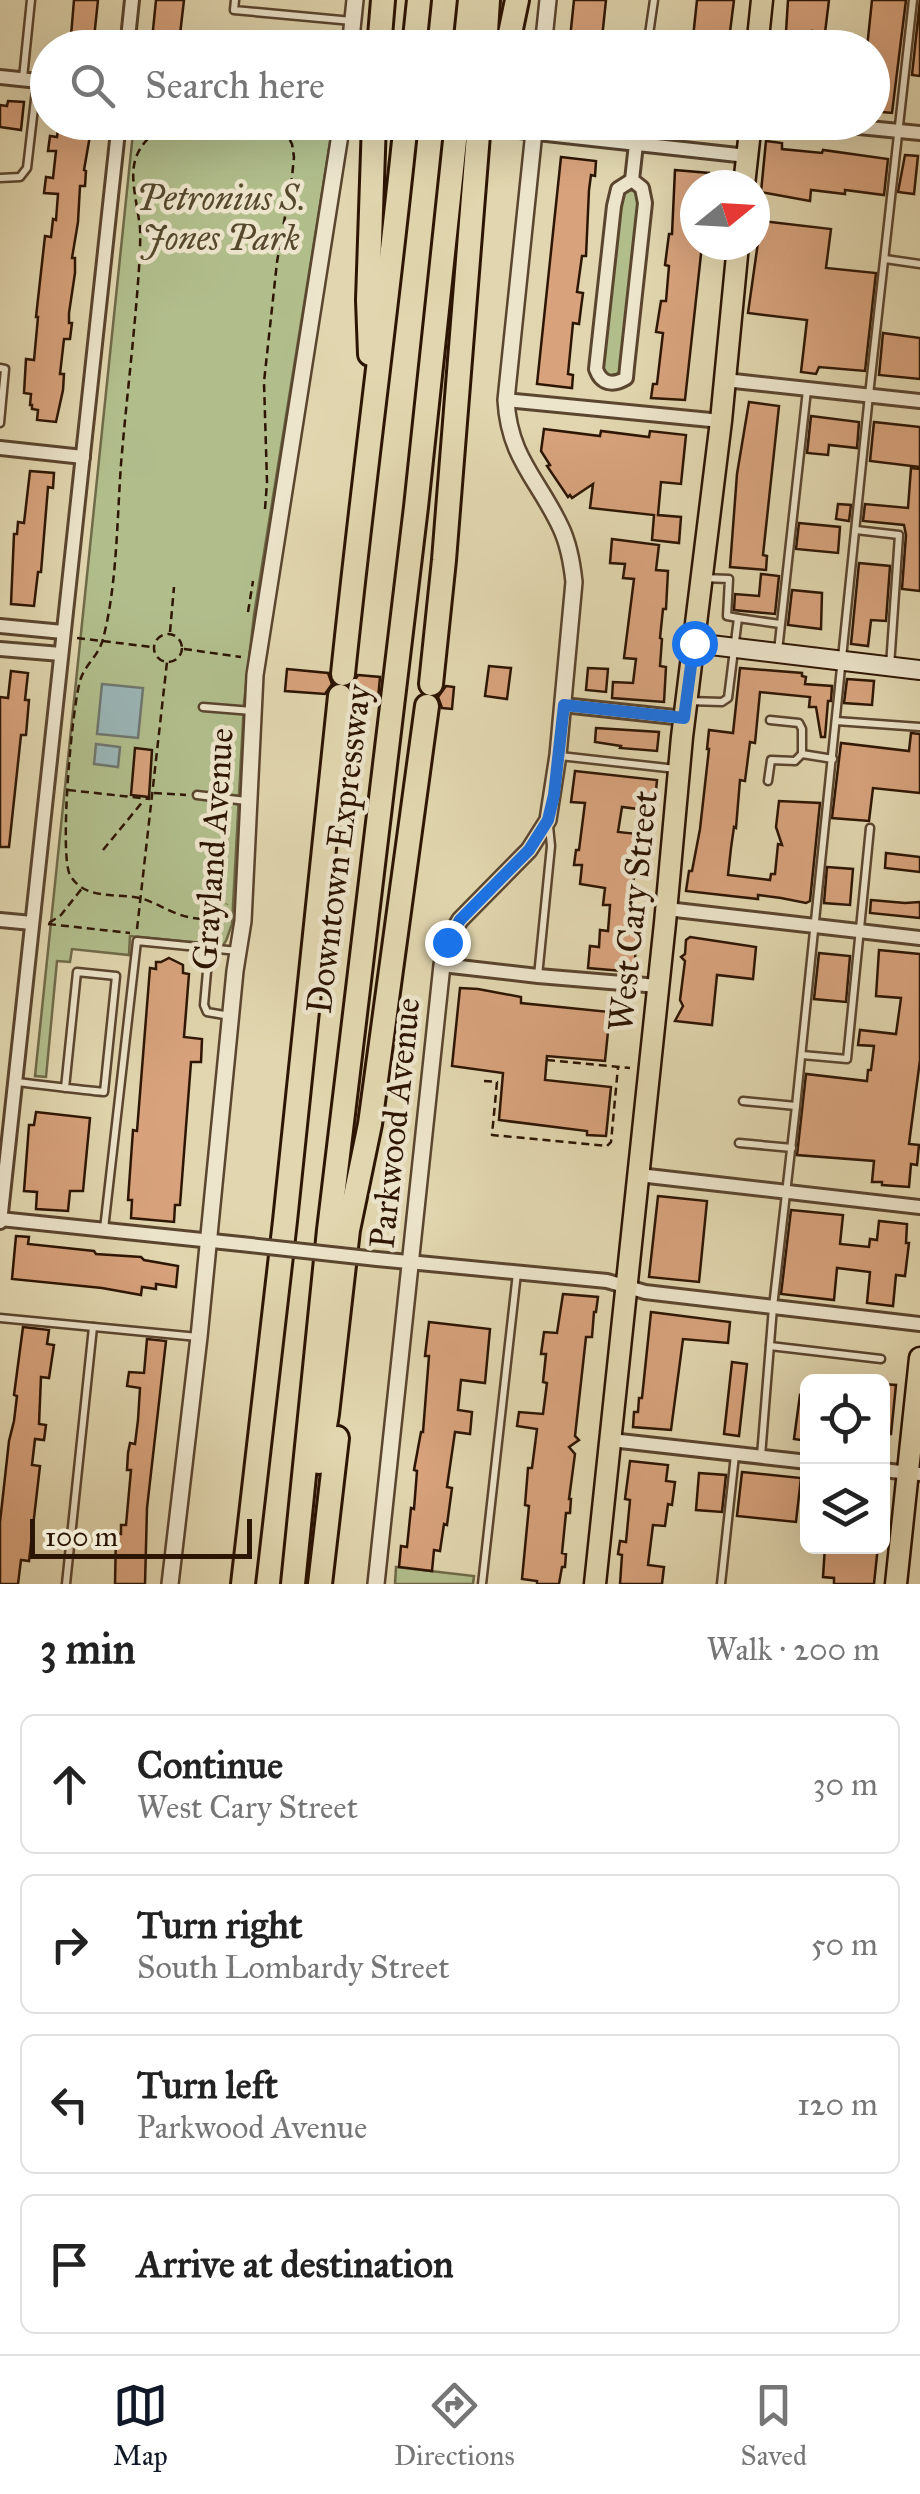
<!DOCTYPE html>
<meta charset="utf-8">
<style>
body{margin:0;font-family:"IM FELL Great Primer",serif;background:#f2f2f2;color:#222}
.controls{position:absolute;right:30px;bottom:30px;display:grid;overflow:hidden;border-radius:15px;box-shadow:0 10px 40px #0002}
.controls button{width:90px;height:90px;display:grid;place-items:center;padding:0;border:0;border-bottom:2px solid #e0e0e0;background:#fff;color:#222;font:50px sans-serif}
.compass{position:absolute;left:680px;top:170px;width:90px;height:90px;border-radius:50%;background:#fff;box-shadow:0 10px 40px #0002;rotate:72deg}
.scale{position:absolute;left:30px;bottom:25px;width:222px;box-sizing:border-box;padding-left:10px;border:5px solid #2d1503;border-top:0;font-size:28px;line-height:35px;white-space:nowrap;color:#2d1503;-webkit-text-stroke:8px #ece4cb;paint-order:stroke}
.stop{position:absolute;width:30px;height:30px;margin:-22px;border:8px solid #1a73e8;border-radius:50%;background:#fff}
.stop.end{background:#1a73e8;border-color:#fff;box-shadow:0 2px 10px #0008}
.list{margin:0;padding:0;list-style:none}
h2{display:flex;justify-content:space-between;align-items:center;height:130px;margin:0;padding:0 40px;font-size:42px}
h2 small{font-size:32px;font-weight:400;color:#767676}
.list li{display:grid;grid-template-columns:65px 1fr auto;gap:30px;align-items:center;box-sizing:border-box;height:140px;margin:0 20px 20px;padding:0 20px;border:2px solid #e0e0e0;border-radius:15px}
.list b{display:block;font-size:38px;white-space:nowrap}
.list p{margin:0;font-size:32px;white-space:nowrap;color:#767676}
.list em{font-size:32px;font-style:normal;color:#767676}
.icon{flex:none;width:55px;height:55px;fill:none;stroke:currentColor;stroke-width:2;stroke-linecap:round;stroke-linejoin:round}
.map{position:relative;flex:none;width:920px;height:1584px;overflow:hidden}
.search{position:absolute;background:#fff;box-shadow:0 10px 40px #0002;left:30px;right:30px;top:30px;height:110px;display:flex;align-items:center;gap:25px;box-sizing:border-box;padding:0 35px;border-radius:55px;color:#767676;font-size:38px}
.sheet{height:770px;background:#fff}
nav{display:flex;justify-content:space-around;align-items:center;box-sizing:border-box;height:140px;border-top:2px solid #e0e0e0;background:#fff;font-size:28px;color:#767676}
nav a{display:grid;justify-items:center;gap:5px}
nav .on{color:#111827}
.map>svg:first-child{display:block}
.green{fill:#b1be8c;stroke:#6f6a48;stroke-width:2.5}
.water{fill:#9ab6b7;stroke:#6e766f;stroke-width:2.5}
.building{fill:#d7a27c;stroke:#2d1503;stroke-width:2.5}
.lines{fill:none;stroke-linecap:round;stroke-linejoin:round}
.service-casing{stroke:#5a452e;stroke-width:11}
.minor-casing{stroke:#5a452e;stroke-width:18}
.tertiary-casing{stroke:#5a452e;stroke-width:20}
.secondary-casing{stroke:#2d1503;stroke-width:22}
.primary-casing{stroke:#2d1503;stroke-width:25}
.motorway-casing{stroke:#2d1503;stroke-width:28}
.path{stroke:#2d1503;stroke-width:2.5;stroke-dasharray:8 5;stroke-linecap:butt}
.service{stroke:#ece4cb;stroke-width:6}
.minor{stroke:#ece4cb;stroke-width:12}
.tertiary{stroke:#ece4cb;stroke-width:15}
.secondary{stroke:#ece4cb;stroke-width:18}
.primary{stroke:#e1d6af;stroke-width:20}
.motorway{stroke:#e1d6af;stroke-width:22}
.minor-bridge-casing{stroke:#5a452e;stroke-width:18;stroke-linecap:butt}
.minor-bridge{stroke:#ece4cb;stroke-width:12}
.route{stroke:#1a73e8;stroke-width:12}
.labels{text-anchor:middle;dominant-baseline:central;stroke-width:9;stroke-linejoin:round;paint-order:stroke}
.park-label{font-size:35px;font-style:italic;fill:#55482c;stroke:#ece4cb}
.street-label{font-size:35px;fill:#2d1503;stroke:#ece4cb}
</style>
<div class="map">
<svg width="920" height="1584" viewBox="0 0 920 1584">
<rect width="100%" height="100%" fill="#e1d6af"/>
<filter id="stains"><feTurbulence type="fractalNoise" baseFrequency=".002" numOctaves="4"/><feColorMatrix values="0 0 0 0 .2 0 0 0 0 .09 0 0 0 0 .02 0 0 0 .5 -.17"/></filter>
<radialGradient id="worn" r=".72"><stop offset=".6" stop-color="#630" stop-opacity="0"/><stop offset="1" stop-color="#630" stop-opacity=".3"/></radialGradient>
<g class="green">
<polygon points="314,122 329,124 332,130 254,615 244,703 232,924 226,941 223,945 130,936 129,955 72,949 70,962 57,961 46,1077 35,1076 134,123"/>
<polygon points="629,190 635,191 639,199 621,370 617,374 607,376 602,366 620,195"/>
<polygon points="396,1567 474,1576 473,1584 395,1584"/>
</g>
<g class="water">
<polygon points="102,684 143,688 138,738 97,734"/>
<polygon points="96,744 120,747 118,767 94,764"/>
</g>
<g class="building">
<polygon points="74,0 98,0 93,48 70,48"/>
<polygon points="156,0 184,0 179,43 152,40"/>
<polygon points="574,0 606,0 601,48 569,48"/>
<polygon points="697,0 734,0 728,48 692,47"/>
<polygon points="788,0 829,0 825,33 812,31 810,48 785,48"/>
<polygon points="872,0 906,0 892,113 872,111 872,48 867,48"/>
<polygon points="920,0 920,76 912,75"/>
<polygon points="8,101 24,102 21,130 0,127 0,105 7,106"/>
<polygon points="59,122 89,122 89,130 91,130 84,170 86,171 85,186 80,186 78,222 72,258 75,258 75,273 69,313 69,323 72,323 70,339 64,339 60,374 64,374 63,390 56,422 37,420 38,410 32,409 32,405 30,405 31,394 24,393 26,359 34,360 38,317 36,317 45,236 51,237 53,219 56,220 58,194 44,193 46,177 53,178 56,151 48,151 50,136 57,137"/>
<polygon points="766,141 782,143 782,149 822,153 823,150 888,159 884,195 845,190 845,194 811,190 810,201 761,192"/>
<polygon points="905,155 918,156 914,194 898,192"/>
<polygon points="561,157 596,161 595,176 591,175 589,190 586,256 582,256 577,292 583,293 581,308 579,324 573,323 568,374 573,375 572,388 537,384"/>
<polygon points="675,170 709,173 708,185 695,185 695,245 702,245 685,400 651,398 653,384 657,384 663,333 656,332 661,301 666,301 669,266 665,265 669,234 672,234"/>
<polygon points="761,221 831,229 826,268 876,273 865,371 819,367 816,374 801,372 807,320 748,313"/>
<polygon points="883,333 920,338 920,379 879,375"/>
<polygon points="749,402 779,406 763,555 767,556 766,570 730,567 737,474"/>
<polygon points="811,416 859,422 857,448 829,445 828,455 807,453"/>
<polygon points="874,422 920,427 920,467 870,461"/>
<polygon points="544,429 600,436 601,431 649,437 650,431 686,435 681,484 661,482 658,515 681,517 679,543 652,540 654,515 590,508 593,484 572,498 570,495 568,497 547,466 550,465 541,451"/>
<polygon points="911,468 920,469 920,591 902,589 906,535 904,525 863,521 865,504 908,508"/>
<polygon points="30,471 54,473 53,488 48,487 41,572 38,572 34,606 11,604 14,534 17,534 18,522 24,523"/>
<polygon points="838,504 851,505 849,521 836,519"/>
<polygon points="799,523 840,527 838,553 796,549"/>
<polygon points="612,539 659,545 656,570 668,571 666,609 663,609 660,638 662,639 660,666 666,667 664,702 612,698 613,682 633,683 636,659 624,658 634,579 623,578 625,564 610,563"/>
<polygon points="859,563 890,566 886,621 871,620 868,646 851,644"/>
<polygon points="761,574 779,576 775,614 734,610 735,594 759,596"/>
<polygon points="792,590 822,593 821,629 788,625"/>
<polygon points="489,666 511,668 507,699 485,696"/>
<polygon points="588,668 608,669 606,692 586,690"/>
<polygon points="740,668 802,673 802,676 806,677 805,684 832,686 831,701 828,701 825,737 821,737 816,707 809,707 810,697 760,692 755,743 750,742 745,781 740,780 736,828 734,827 731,848 728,875 770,880 771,874 775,874 778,844 782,845 776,827 779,801 820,803 810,901 806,903 781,898 758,895 758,899 686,891 689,871 692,871 700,829 709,749 707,749 709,730 733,733"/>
<polygon points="287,669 328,673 332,684 325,694 285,691"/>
<polygon points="11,671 28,673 25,700 29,700 26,735 21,735 9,847 0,847 0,697 8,698"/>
<polygon points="358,675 380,677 378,699 355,697 351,686"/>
<polygon points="847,679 874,681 872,705 844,703"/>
<polygon points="446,686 454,687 452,709 442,708 438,697"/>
<polygon points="596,728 659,732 657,751 620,748 621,746 595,742"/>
<polygon points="911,733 920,734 920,793 873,788 869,821 832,818 841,743 909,751"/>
<polygon points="135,748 152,750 149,797 131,795"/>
<polygon points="575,771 657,780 654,811 622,807 618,832 638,834 632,895 636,895 633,933 637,933 634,972 588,968 590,946 599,947 600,930 608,931 610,905 603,905 605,888 580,884 582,865 574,865 576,850 579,850 585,803 571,802"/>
<polygon points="886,853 920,857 920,872 885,868"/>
<polygon points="827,867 853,869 850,905 824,903"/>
<polygon points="871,900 905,903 920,902 920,918 870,913"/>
<polygon points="690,937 756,947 753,979 717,975 712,1025 675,1021 683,1006 680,1000 685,961 681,957 685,954 686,940"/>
<polygon points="879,950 920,954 920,1060 909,1144 919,1145 917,1165 911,1164 909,1187 882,1185 882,1182 872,1182 874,1161 797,1155 806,1074 867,1081 868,1070 871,1070 874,1046 858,1045 860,1030 896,1034 901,998 876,996"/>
<polygon points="819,953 850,956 846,1002 814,999"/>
<polygon points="169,958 183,965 183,973 189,974 184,1037 202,1039 201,1062 191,1062 180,1205 175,1205 174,1222 131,1218 132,1200 128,1200 133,1130 137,1131 150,968 156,969 156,962 161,962"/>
<polygon points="460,988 478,989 521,997 521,1003 610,1012 605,1061 547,1056 545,1080 611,1087 606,1136 587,1135 587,1131 499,1120 503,1073 452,1066"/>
<polygon points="36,1112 90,1118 83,1191 70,1191 68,1211 36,1209 37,1192 24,1191 29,1125 34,1125"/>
<polygon points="658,1196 707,1201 699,1282 649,1277"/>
<polygon points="791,1210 843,1215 840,1244 869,1247 870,1239 877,1240 879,1221 907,1224 906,1243 909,1243 905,1276 896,1275 893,1306 867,1303 870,1272 837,1268 834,1300 781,1294"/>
<polygon points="16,1236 29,1237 28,1244 94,1251 96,1254 141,1257 144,1260 178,1266 176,1287 156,1284 156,1289 142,1287 141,1295 102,1288 12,1279"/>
<polygon points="563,1294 598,1297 596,1312 594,1312 592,1337 586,1337 575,1436 579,1440 569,1447 575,1454 569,1499 571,1499 570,1513 566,1513 562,1553 566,1554 565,1567 562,1567 559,1584 537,1584 537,1581 522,1579 529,1506 525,1505 528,1468 532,1468 537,1429 517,1426 519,1412 543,1414 547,1383 543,1382 546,1354 541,1354 544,1332 557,1333"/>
<polygon points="651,1312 730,1322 728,1343 683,1339 671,1430 633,1427 634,1412 638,1412 639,1398 642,1398"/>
<polygon points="429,1322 490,1329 485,1383 461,1380 458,1410 472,1412 470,1434 455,1432 447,1487 452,1488 447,1525 444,1524 440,1551 434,1550 432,1571 399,1567 401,1546 407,1547 411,1508 414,1509 417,1471 414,1470 421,1432 423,1432 429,1356 425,1356"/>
<polygon points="23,1327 49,1330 47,1344 54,1345 49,1378 41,1377 39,1424 46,1425 44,1440 35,1439 32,1465 40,1466 29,1561 21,1560 18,1584 0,1584 0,1522 9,1441 14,1421 17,1396 14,1395"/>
<polygon points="147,1339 166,1341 147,1508 145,1584 115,1584 116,1534 121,1534 121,1525 126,1525 131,1470 127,1470 128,1453 130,1443 135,1444 138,1420 140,1388 127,1386 129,1372 144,1373"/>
<polygon points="732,1362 747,1364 739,1436 724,1434"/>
<polygon points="882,1384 896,1385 891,1434 882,1434"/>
<polygon points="800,1395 808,1396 808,1441 794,1439"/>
<polygon points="630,1461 668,1465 666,1481 675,1482 672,1505 668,1504 665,1526 653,1525 648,1565 664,1567 662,1584 620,1584 622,1555 618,1554 620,1541 626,1542 630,1500 625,1499"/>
<polygon points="742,1472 801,1478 796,1522 737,1516"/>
<polygon points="699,1473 726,1475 722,1512 696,1510"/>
<polygon points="825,1546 878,1546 874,1584 834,1584 834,1578 823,1577"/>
</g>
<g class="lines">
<g class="service-casing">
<g id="service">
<polyline points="235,0 234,10 352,21"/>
<polyline points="647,48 654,0"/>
<polyline points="23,78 31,0"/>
<polyline points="625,142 627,122"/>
<polyline points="0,178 20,177 27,168 37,82"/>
<polyline points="885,259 920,264"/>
<polyline points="0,368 5,369 0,423"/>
<polyline points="856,530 899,535 890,666"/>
<polyline points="703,578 729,579 727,616 738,618"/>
<polyline points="778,651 807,390"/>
<polyline points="688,701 722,702 728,698 738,618 780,624"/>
<polyline points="203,707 252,711"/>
<polyline points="770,720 799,723 802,729 802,754"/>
<polyline points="836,721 920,727"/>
<polyline points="560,756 676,769"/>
<polyline points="768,781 771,760 795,761 802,754 833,759"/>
<polyline points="197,795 246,801"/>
<polyline points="209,949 204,1005 207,1012 230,1016"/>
<polyline points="538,976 551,846 549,826"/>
<polyline points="802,1055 847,1059 870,828"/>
<path d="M16 1082C45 1085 74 1089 104 1092L116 976 77 972 65 1088"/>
<polyline points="743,1101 796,1106"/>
<polyline points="739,1143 792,1148"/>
<polyline points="104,1229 137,941 238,951"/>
<polyline points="0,1318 198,1337"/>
<polyline points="770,1346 881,1359"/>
<polyline points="761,1456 773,1307 796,1106 869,395 913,0"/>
<polyline points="66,1584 93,1327"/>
<polyline points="482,1584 517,1273"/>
<polyline points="721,1584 735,1455"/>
</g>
</g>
<g class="minor-casing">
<g id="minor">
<polyline points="127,48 132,0"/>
<polyline points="0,77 48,82"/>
<polyline points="808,122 920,133"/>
<polyline points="510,130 747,156"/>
<path d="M632 180 642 188 645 203 627 367 626 378C613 386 601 384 596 369L614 206 618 189 632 180 636 144"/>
<polyline points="725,380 920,401"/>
<polyline points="506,400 721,421"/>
<polyline points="0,448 83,457"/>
<polyline points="0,626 63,632"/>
<polyline points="0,649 61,654"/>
<polyline points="563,705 684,718"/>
<polyline points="667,909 920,938"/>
<polyline points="0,920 32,923"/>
<polyline points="442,965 538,976 658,986"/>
<polyline points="639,1175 920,1207"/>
<polyline points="0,1219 241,1244"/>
<polyline points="0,1222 119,122"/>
<polyline points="377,1259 607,1281 645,1292 920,1324"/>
<polyline points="611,1440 808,1462"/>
<polyline points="882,1470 920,1474"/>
</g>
</g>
<g class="tertiary-casing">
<g id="tertiary">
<polyline points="350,48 355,0"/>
<polyline points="543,48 548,0"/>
<polyline points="170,1584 199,1337 235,971 243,921 255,675 342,122"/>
<path d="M376 1584 442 965 447 942 460 920 529 850 548 820 558 755 574 582C572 563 569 545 561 528 539 480 509 458 506 400L535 122"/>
</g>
</g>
<g class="secondary-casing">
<polyline id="secondary" points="694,643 920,670"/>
</g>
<g class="primary-casing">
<g id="primary">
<polyline points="757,48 762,0"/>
<polyline points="744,185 751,122"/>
<polyline points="595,1584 665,923 682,737 721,421 738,245"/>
<polyline points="896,1584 920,1358"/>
</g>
</g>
<g class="motorway-casing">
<g id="motorway">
<polyline points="379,48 383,0"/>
<polyline points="414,48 419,0"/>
<polyline points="465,48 470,0"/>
<polyline points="485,48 488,0"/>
<polyline points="507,48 517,0"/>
<polyline points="370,354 368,300 374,122"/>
<path d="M343 674C362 490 387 307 406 122"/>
<polyline points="431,684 444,560 479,122"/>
<polyline points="319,1462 327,1414 348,1230 370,1124 427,706"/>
<polyline points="243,1584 285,1221 340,696"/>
<polyline points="293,1584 329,1230 416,507 457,122"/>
<polyline points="320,1584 337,1438"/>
</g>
</g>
<g class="path">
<path d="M168 122C123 153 132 174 139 220 141 230 140 241 140 252 136 323 127 393 121 464 117 520 117 586 103 639 99 655 86 664 81 678 72 702 59 855 70 875 84 900 115 893 139 898 146 899 153 903 160 906 182 917 212 929 227 904"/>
<polyline points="265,509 267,482 264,382 277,262 292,177 294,157 292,144 285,131 271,122"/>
<polyline points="248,612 253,581"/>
<polyline points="170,632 174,587"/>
<circle cx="168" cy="648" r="14"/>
<polyline points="77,638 152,647"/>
<polyline points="184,649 241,657"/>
<polyline points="68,790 150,799"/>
<polyline points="154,793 186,795"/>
<polyline points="103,850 144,800"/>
<polyline points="49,923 61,915 83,887"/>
<polyline points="48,924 130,933"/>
<polyline points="137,929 167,662"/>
<polyline points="547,1060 630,1068"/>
<polyline points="484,1081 497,1082 492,1135 607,1146 611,1142 618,1067"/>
</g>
<use href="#service" class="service"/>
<use href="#minor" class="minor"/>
<use href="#tertiary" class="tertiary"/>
<use href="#secondary" class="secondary"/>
<use href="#primary" class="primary"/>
<use href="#motorway" class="motorway"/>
<g class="minor-bridge-casing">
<g id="minor-bridge">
<polyline points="442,122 510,130"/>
<polyline points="241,1244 377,1259"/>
</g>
</g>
<use href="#minor-bridge" class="minor-bridge"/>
</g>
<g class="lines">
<polyline class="route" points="447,942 460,920 529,850 548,820 554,795 564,705 684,718 694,643"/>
</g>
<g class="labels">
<g class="park-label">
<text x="221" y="198">Petronius S.<tspan x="221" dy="40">Jones Park</tspan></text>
</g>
<g class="street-label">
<text transform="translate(213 849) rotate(-86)">Grayland Avenue</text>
<text transform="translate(339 849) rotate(-83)">Downtown Expressway</text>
<text transform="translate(633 911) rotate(-84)">West Cary Street</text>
<text transform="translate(395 1123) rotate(-84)">Parkwood Avenue</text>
</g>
</g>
<rect width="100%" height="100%" filter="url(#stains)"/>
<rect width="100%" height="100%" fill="url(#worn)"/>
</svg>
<div class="controls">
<button><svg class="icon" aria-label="locate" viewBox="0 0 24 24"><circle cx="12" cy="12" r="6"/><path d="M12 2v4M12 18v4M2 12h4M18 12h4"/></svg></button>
<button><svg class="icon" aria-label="layers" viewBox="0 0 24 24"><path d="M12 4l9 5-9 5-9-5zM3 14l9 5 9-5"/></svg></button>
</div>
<svg class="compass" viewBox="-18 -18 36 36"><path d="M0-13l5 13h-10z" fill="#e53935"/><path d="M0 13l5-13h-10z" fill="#767676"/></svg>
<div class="scale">100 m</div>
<div class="stop" style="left:694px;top:643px"></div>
<div class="stop end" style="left:447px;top:942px"></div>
<div class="search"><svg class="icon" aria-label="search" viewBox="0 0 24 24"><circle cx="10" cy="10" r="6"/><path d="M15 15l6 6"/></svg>Search here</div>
</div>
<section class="sheet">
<h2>3 min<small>Walk · 200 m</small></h2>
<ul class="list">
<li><svg class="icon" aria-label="ahead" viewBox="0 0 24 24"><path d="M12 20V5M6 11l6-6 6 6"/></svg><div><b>Continue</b><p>West Cary Street</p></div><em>30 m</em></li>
<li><svg class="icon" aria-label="right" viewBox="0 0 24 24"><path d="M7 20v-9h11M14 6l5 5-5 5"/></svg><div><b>Turn right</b><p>South Lombardy Street</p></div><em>50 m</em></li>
<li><svg class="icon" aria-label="left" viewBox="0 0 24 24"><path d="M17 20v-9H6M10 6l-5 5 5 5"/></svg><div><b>Turn left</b><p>Parkwood Avenue</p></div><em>120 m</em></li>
<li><svg class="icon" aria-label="arrive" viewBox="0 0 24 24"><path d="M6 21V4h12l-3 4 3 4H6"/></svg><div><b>Arrive at destination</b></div></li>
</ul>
</section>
<nav>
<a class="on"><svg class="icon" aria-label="map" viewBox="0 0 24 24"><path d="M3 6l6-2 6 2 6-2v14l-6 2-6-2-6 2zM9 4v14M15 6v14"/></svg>Map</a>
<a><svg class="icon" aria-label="directions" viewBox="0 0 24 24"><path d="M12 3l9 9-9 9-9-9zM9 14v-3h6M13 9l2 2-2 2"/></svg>Directions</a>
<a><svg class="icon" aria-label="saved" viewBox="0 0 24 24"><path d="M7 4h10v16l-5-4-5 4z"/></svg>Saved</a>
</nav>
